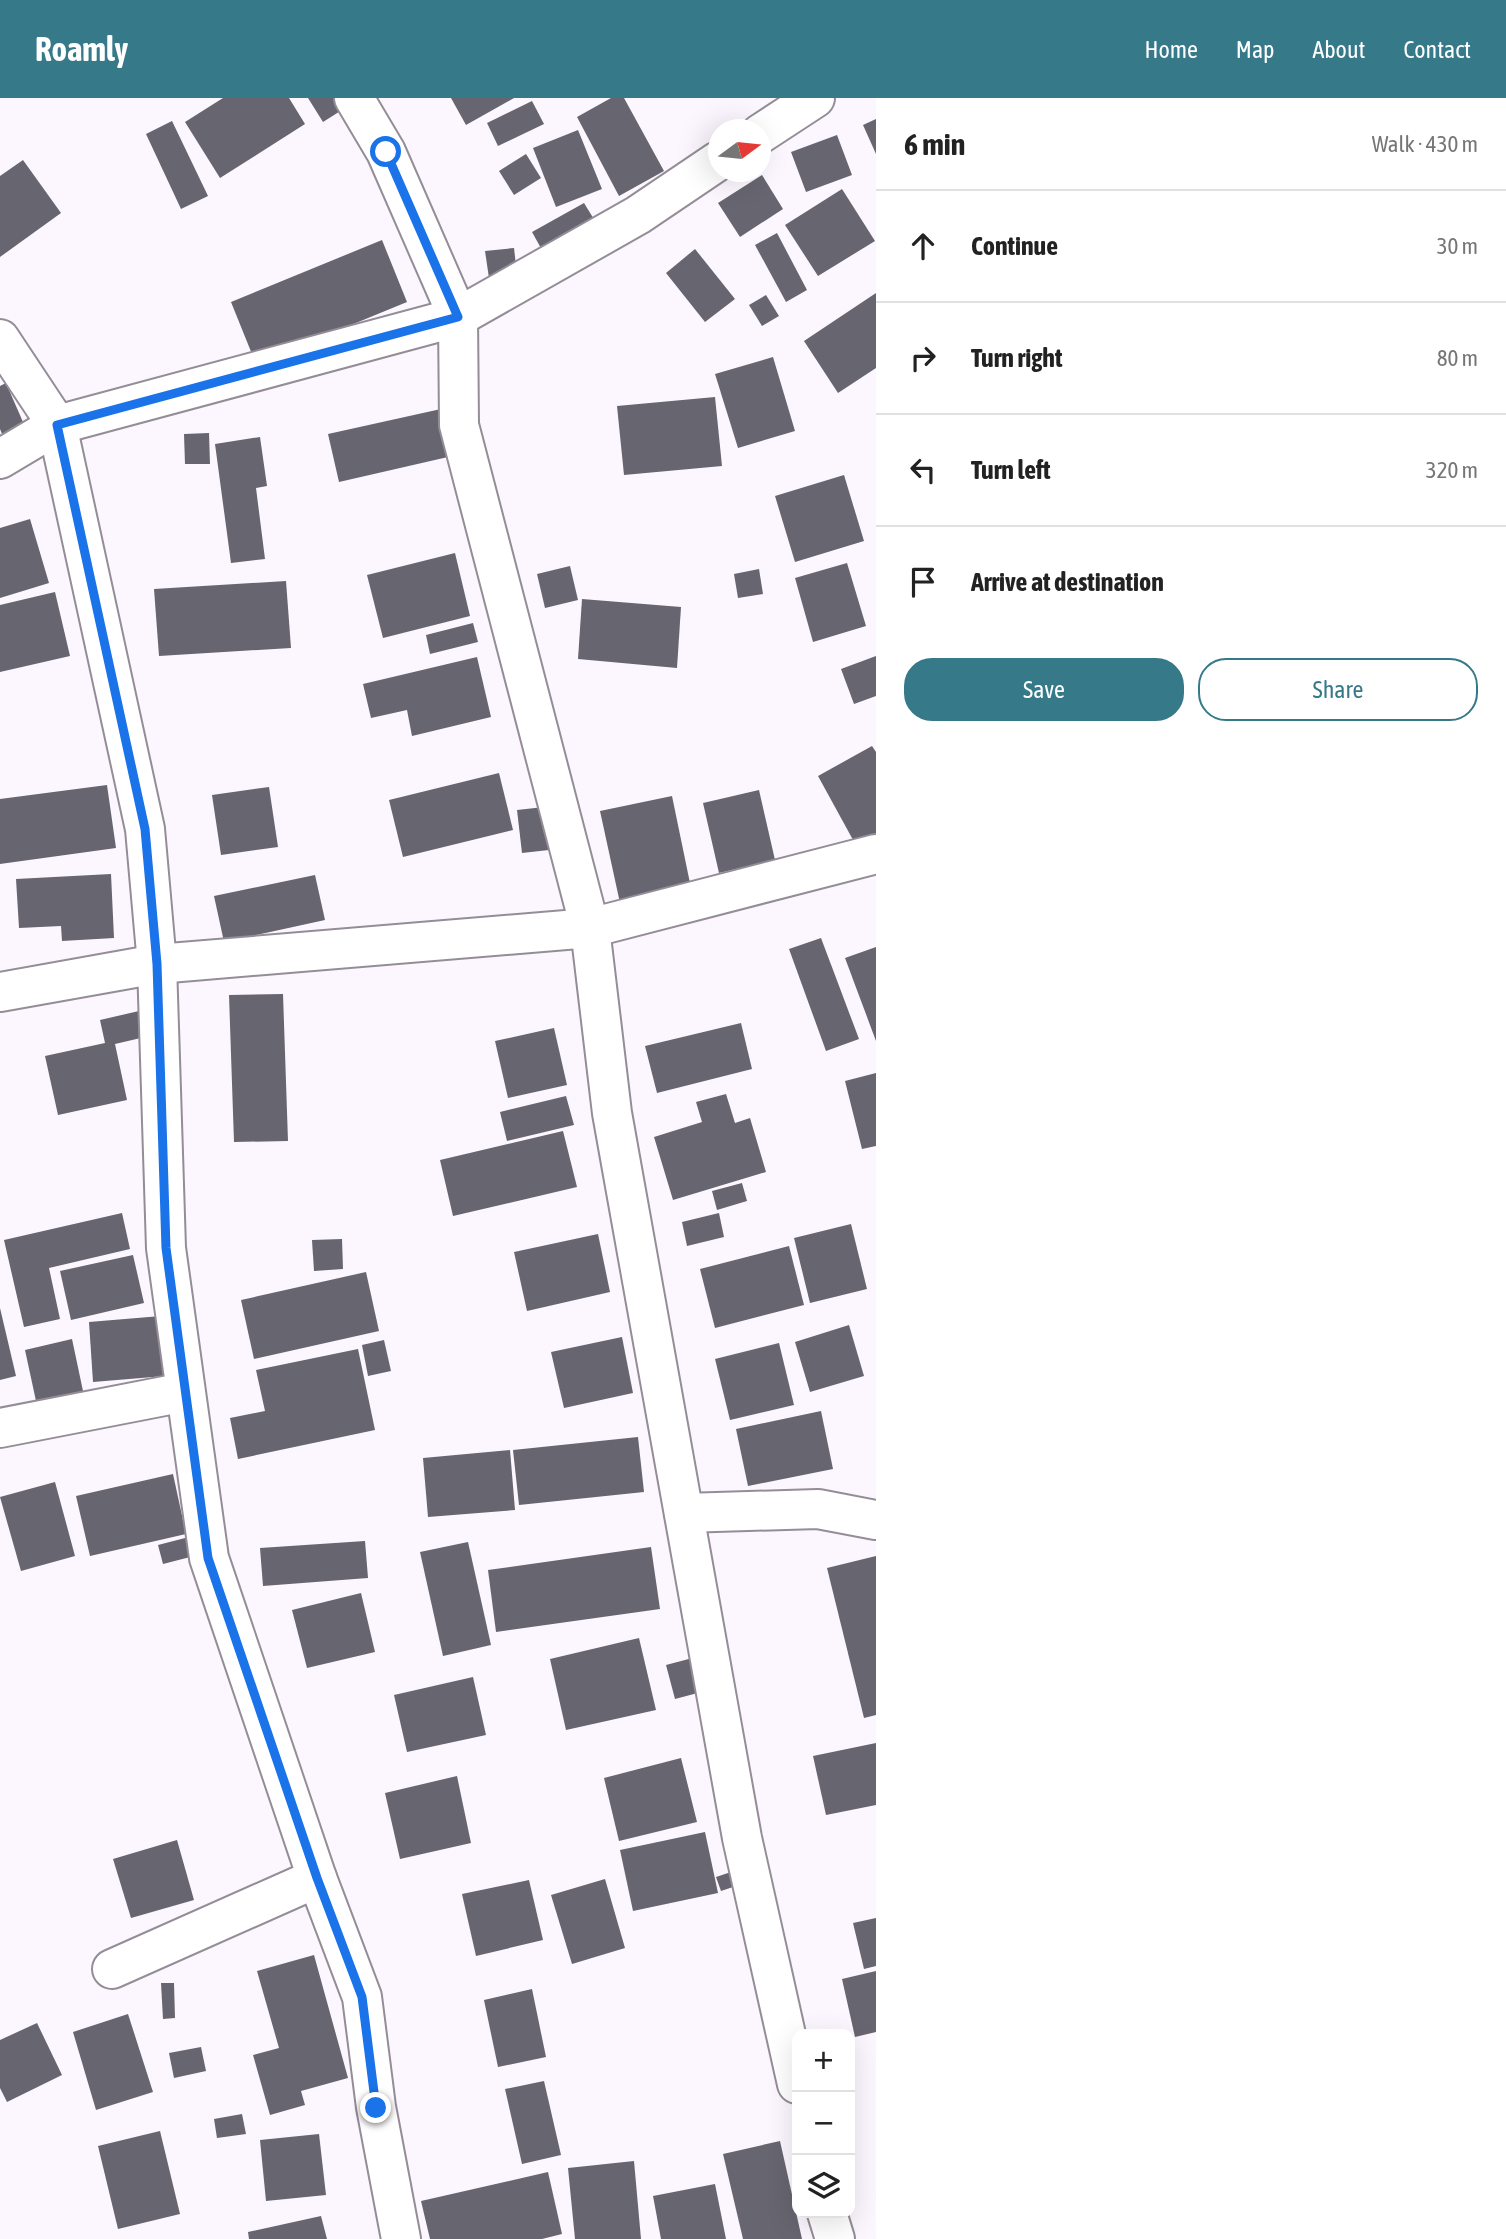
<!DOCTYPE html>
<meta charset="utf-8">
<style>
body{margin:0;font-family:"Asap Condensed",sans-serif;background:#f6f6f6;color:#222}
.controls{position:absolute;right:21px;bottom:21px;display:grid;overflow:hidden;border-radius:14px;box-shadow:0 7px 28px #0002}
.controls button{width:63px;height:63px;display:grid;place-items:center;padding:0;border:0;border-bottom:2px solid #e0e0e0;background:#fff;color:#222;font:35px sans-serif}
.compass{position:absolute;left:708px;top:21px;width:63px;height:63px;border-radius:50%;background:#fff;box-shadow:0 7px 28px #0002;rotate:75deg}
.stop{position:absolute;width:21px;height:21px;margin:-16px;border:5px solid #1a73e8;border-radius:50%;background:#fff}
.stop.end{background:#1a73e8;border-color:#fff;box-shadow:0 2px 7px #0008}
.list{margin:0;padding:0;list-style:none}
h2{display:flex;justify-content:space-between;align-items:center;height:91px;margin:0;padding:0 28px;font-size:30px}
h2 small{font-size:23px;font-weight:400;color:#767676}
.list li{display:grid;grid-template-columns:46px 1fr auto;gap:21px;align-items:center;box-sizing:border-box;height:112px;padding:0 28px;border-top:2px solid #e0e0e0}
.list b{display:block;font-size:26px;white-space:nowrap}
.list em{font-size:23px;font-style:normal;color:#767676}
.actions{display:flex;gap:14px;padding:21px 28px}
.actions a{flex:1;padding:16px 0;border:2px solid #367989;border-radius:28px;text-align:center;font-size:24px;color:#367989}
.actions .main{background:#367989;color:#fff}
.icon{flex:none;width:38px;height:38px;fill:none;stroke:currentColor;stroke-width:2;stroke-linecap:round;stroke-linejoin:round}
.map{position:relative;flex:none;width:876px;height:2141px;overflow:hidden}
header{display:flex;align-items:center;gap:42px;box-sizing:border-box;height:98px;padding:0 35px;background:#367989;color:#fff}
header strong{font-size:33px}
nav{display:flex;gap:38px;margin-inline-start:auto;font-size:24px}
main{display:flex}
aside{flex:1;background:#fff}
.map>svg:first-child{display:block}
.building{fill:#67656f}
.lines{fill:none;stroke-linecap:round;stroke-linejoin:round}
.minor-casing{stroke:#948d97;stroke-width:42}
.minor{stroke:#fff;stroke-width:38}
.route{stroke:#1a73e8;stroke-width:9}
</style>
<header>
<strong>Roamly</strong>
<nav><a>Home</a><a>Map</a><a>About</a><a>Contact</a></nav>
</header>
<main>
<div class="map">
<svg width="876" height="2141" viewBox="0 0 876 2141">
<rect width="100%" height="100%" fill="#fcf6ff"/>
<g class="building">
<polygon points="223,0 289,0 305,26 220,80 185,24"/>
<polygon points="308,0 350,0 353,5 323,24"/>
<polygon points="451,0 514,0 466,27"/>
<polygon points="611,0 624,0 664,73 619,98 577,19"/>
<polygon points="532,3 544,26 498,48 487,25"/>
<polygon points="876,21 876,56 863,27"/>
<polygon points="172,23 208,98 181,111 146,36"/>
<polygon points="578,32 602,91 556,109 533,50"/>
<polygon points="837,37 852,77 806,94 791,54"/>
<polygon points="526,56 541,80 514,97 499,73"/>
<polygon points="23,62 61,115 0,159 0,78"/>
<polygon points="762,77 783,111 740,139 718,105"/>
<polygon points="842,91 875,143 818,178 785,127"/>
<polygon points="584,105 600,131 547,161 532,134"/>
<polygon points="777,135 807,192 786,204 755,147"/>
<polygon points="382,142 407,204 256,266 231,204"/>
<polygon points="514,150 517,176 489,180 485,153"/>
<polygon points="695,151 735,201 705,224 666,175"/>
<polygon points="876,195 876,270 838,295 804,243"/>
<polygon points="766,197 779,218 762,228 749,207"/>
<polygon points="773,259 795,333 738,350 715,276"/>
<polygon points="6,285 26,331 4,341 0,331 0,288"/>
<polygon points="715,299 722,368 624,377 617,308"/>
<polygon points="450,309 461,356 339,384 328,336"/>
<polygon points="209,335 210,366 185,366 184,336"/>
<polygon points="260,339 267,388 256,390 265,461 231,465 215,346"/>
<polygon points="844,377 864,443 795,464 775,398"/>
<polygon points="30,421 49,485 0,500 0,430"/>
<polygon points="455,455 470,518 383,540 367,477"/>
<polygon points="847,465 866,528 813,544 795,480"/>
<polygon points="570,468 578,502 545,510 537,476"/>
<polygon points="759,471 763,496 738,500 734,476"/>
<polygon points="286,483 291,550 159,558 154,491"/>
<polygon points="55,494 70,558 0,574 0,507"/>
<polygon points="582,501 681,509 677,570 578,561"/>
<polygon points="473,525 478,544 430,556 426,537"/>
<polygon points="876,558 876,598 854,606 841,571"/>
<polygon points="477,559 491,619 412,638 407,612 371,620 363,586"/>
<polygon points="872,648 876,654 876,742 858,751 818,678"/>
<polygon points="499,675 513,732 403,759 389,702"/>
<polygon points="107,687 116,750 0,766 0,701"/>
<polygon points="269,689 278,749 221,757 212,697"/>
<polygon points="759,692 775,762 719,775 703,705"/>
<polygon points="672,698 691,790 620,805 600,713"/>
<polygon points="544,709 549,752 522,755 517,712"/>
<polygon points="111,776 114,840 62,843 61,828 19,830 16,781"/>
<polygon points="315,777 325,822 224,844 214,798"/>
<polygon points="821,840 859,941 826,953 789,851"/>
<polygon points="876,849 876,943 845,860"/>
<polygon points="283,896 288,1043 234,1044 229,897"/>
<polygon points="139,913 145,939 115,946 127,1002 58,1017 45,958 105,945 100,922"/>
<polygon points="741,925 752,971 657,995 645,948"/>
<polygon points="554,930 567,987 508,1000 495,943"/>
<polygon points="876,975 876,1048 862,1051 845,983"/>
<polygon points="726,996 735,1025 750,1020 766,1074 673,1102 654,1039 702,1024 696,1004"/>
<polygon points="566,998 574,1027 507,1043 500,1014"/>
<polygon points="563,1033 577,1089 453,1118 440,1062"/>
<polygon points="742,1085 747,1103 717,1112 712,1093"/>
<polygon points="122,1115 130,1151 49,1170 60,1221 24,1229 4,1142"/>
<polygon points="719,1115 724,1139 687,1148 682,1124"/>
<polygon points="851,1126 867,1191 810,1205 794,1140"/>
<polygon points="598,1136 610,1194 527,1213 514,1154"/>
<polygon points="342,1141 343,1171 314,1173 312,1142"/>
<polygon points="789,1148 804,1207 715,1230 700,1171"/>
<polygon points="133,1157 144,1205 71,1222 60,1173"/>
<polygon points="366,1174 379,1233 254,1261 241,1202"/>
<polygon points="0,1210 16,1278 0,1282"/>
<polygon points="173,1217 177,1277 93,1284 89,1224"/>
<polygon points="849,1227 864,1278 810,1294 795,1244"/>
<polygon points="622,1239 633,1295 564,1310 551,1254"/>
<polygon points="72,1241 83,1293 36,1303 25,1252"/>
<polygon points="384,1242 391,1273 368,1278 362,1247"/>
<polygon points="779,1245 794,1307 730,1322 715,1261"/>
<polygon points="358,1251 375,1332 238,1361 230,1320 265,1313 256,1272"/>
<polygon points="821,1313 833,1371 748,1388 736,1331"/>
<polygon points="638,1339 644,1394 519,1407 513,1352"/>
<polygon points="510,1352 515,1412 428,1419 423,1360"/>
<polygon points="173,1376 186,1436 90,1458 76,1398"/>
<polygon points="55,1384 75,1458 21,1473 0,1399"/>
<polygon points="189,1439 194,1458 163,1466 158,1447"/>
<polygon points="365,1443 368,1480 263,1488 260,1450"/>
<polygon points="468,1444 491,1547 443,1558 420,1454"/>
<polygon points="651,1449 660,1511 496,1534 488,1472"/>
<polygon points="876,1458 876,1617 864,1620 827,1470"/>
<polygon points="361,1495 375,1554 307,1570 292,1512"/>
<polygon points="639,1540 656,1612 566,1632 550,1561"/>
<polygon points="700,1558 709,1592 675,1601 666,1567"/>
<polygon points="473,1579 486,1637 407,1654 394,1597"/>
<polygon points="876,1645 876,1707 826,1717 813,1658"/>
<polygon points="681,1660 697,1724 619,1743 604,1680"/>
<polygon points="457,1678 471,1745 400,1761 385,1695"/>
<polygon points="705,1734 718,1795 633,1813 620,1752"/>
<polygon points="177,1742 194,1802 131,1820 113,1761"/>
<polygon points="743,1770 748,1784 721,1793 716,1779"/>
<polygon points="605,1781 625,1850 572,1866 551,1797"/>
<polygon points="529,1782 543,1842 476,1858 462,1796"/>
<polygon points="876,1820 876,1868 864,1871 853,1825"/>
<polygon points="314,1857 348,1980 301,1993 305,2007 270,2017 253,1957 279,1950 257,1873"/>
<polygon points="876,1873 876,1934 855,1939 842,1881"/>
<polygon points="161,1885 174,1885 175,1920 163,1921"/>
<polygon points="532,1891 546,1959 498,1969 484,1902"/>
<polygon points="128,1916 153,1994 96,2012 73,1934"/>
<polygon points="37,1925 62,1977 7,2004 0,1990 0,1942"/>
<polygon points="201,1949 206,1973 174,1980 169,1955"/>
<polygon points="544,1983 561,2057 522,2066 505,1991"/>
<polygon points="242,2016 246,2036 217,2040 214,2021"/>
<polygon points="160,2033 180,2116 118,2131 98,2048"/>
<polygon points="319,2036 326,2097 266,2103 260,2042"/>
<polygon points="780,2043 802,2141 743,2141 723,2056"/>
<polygon points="634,2063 641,2141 575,2141 568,2070"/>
<polygon points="548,2074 562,2136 542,2141 430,2141 421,2103"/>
<polygon points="715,2086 726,2141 661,2141 653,2098"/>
<polygon points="321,2118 327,2141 249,2141 248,2134"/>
</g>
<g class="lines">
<g class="minor-casing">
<g id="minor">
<polyline points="354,0 386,54 458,219 459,327 590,830 612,1015 742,1740 797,1986"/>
<polyline points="760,36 815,0"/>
<polyline points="0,241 57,327 145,731 157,866 166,1150 209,1460 317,1780 362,1899 376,2009 401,2141"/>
<polyline points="0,361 57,327 458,219 638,117 718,63"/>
<polyline points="0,894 157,866 590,830 876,756"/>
<polyline points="0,1330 185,1294"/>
<polyline points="684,1415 818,1411 876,1422"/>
<polyline points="112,1871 317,1780"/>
<polyline points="827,2115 835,2141"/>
</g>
</g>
<use href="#minor" class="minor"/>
</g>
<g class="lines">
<polyline class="route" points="376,2010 362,1899 317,1780 208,1460 166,1150 157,866 145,731 57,327 458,219 386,54"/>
</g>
</svg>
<div class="controls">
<button>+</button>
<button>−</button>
<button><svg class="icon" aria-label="layers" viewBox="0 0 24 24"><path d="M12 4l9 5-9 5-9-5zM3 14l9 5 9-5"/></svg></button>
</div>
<svg class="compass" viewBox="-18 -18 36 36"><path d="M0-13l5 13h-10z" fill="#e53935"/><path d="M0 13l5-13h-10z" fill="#767676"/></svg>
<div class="stop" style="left:386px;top:54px"></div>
<div class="stop end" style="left:376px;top:2010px"></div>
</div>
<aside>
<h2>6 min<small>Walk · 430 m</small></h2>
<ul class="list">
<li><svg class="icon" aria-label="ahead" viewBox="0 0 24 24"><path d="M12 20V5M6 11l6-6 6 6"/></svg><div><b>Continue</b></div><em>30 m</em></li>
<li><svg class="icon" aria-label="right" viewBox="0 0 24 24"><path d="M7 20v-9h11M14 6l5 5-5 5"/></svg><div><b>Turn right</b></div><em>80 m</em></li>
<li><svg class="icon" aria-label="left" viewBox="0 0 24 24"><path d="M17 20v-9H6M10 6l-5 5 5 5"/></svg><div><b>Turn left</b></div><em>320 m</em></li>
<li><svg class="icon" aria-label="arrive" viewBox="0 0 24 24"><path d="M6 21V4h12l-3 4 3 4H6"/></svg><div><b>Arrive at destination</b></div></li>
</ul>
<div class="actions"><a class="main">Save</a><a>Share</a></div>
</aside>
</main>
